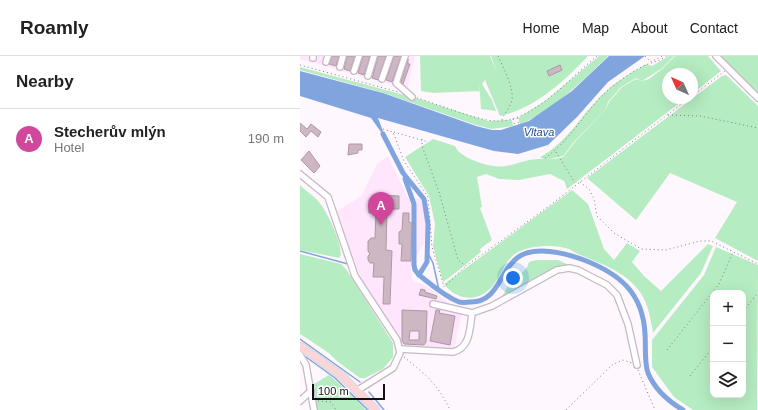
<!DOCTYPE html>
<meta charset="utf-8">
<style>
body{margin:0;font-family:Arial,sans-serif;background:#f6f6f6;color:#222}
.controls{position:absolute;right:12px;bottom:12px;display:grid;overflow:hidden;border-radius:8px;box-shadow:0 4px 16px #0002}
.controls button{width:36px;height:36px;display:grid;place-items:center;padding:0;border:0;border-bottom:1px solid #e0e0e0;background:#fff;color:#222;font:20px sans-serif}
.compass{position:absolute;left:362px;top:12px;width:36px;height:36px;border-radius:50%;background:#fff;box-shadow:0 4px 16px #0002;rotate:315deg}
.scale{position:absolute;left:12px;bottom:10px;width:73px;box-sizing:border-box;padding-left:4px;border:2px solid #150f14;border-top:0;font-size:11px;line-height:14px;white-space:nowrap;color:#150f14;-webkit-text-stroke:3px #fff;paint-order:stroke}
.you{position:absolute;left:213px;top:222px;width:14px;height:14px;margin:-10px;border:3px solid #fff;border-radius:50%;background:#1a73e8;box-shadow:0 0 0 6px #1a73e833}
.badge{display:grid;place-items:center;width:26px;height:26px;border-radius:50%;background:#66711b;color:#fff;font-size:13px;font-weight:700}
.pin{position:absolute;translate:-50% -33px;filter:drop-shadow(0 1px 2px #0008)}
.pin::after{content:'';position:absolute;top:21px;width:14px;height:12px;background:inherit;clip-path:polygon(0 0,100% 0,50% 100%)}
.list{margin:0;padding:0;list-style:none}
h2{display:flex;justify-content:space-between;align-items:center;height:52px;margin:0;padding:0 16px;font-size:17px}
h2 small{font-size:13px;font-weight:400;color:#767676}
.list li{display:grid;grid-template-columns:26px 1fr auto;gap:12px;align-items:center;box-sizing:border-box;height:60px;padding:0 16px;border-top:1px solid #e0e0e0}
.list b{display:block;font-size:15px;white-space:nowrap}
.list p{margin:0;font-size:13px;white-space:nowrap;color:#767676}
.list em{font-size:13px;font-style:normal;color:#767676}
.icon{flex:none;width:22px;height:22px;fill:none;stroke:currentColor;stroke-width:2;stroke-linecap:round;stroke-linejoin:round}
.map{position:relative;flex:none;width:458px;height:354px;overflow:hidden}
header{display:flex;align-items:center;gap:24px;box-sizing:border-box;height:56px;padding:0 20px;background:#fff;border-bottom:1px solid #e0e0e0}
header strong{font-size:19px}
nav{display:flex;gap:22px;margin-inline-start:auto;font-size:14px}
main{display:flex}
aside{flex:1;background:#fff}
.map>svg:first-child{display:block}
.built{fill:#ffe6fd}
.green{fill:#b6ecc1;fill-rule:evenodd}
.water{fill:#80a5de}
.lines{fill:none;stroke-linecap:round;stroke-linejoin:round}
.stream{stroke:#80a5de;stroke-width:1.5}
.canal{stroke:#80a5de;stroke-width:5}
.building{fill:#ccb7c3;stroke:#ad98a4;fill-rule:evenodd}
.minor-casing{stroke:#c8b7c7;stroke-width:8}
.major-casing{stroke:#dad9d9;stroke-width:9}
.path{stroke:#837c82;stroke-width:1;stroke-dasharray:1 3;stroke-linecap:butt}
.minor{stroke:#fff;stroke-width:5.5}
.major{stroke:#fad6da;stroke-width:7}
.labels{text-anchor:middle;dominant-baseline:central;stroke-width:3;stroke-linejoin:round;paint-order:stroke}
.water-label{font-size:11px;font-style:italic;fill:#214e93;stroke:#fff}
</style>
<header>
<strong>Roamly</strong>
<nav><a>Home</a><a>Map</a><a>About</a><a>Contact</a></nav>
</header>
<main>
<aside>
<h2>Nearby<small></small></h2>
<ul class="list">
<li><span class="badge" style="background:#d1479c">A</span><div><b>Stecherův mlýn</b><p>Hotel</p></div><em>190 m</em></li>
</ul>
</aside>
<div class="map">
<svg width="458" height="354" viewBox="0 0 458 354">
<rect width="100%" height="100%" fill="#fff7fe"/>
<g class="built">
<polygon points="0,0 115,0 107,33 0,3"/>
<polygon points="88,100 108,142 121,143 126,169 124,188 111,208 112,222 115,226 125,229 149,247 163,252 154,295 102,289 60,227 61,223 36,156 61,140 77,108"/>
</g>
<g class="green">
<path d="M120 0H190L197 16 191 0H288C265 25 234 53 200 60L185 24 182 28 192 44 196 55 181 53 179 25 180 35 133 37 121 35Z"/>
<path d="M299 0H308C287 21 248 59 220 68L218 62 245 45Z"/>
<path d="M369 0H374L361 13 342 25 336 22 321 31 308 46 305 54 273 87 263 100 246 104 240 101C267 87 281 59 303 38 315 26 331 17 346 8L352 10Z"/>
<path d="M375 0H408L421 15 392 38V18H368V42H386L267 133 264 125 250 118 219 124 199 123 186 118 177 121 182 151 180 152 192 184 180 193 181 196C168 206 156 217 143 226L133 191 135 168 129 140 105 101 133 83 155 90C160 103 193 113 206 110 217 108 228 103 239 103 248 103 254 104 263 101L274 87 305 54 309 46 322 31 336 23 342 25 349 23 362 13Z"/>
<polygon points="418,0 458,0 458,40"/>
<polygon points="0,11 119,43 188,65 212,64 213,70 192,73 176,69 81,36 0,14"/>
<polygon points="426,19 458,50 458,205 415,182 437,146 370,117 336,164 287,122 422,20"/>
<path d="M0 129C6 135 14 140 19 146 28 157 41 185 41 199L39 202 0 194Z"/>
<path d="M272 134 288 148 304 193 314 204 327 187 340 195 332 206 344 220 361 235 408 188 413 190 401 217 353 277C351 264 348 247 340 236 326 217 307 210 285 201 279 199 274 196 269 193 255 188 231 189 218 196 200 206 200 233 179 240 166 245 152 239 144 228Z"/>
<path d="M416 191 458 209 457 354H393L374 341 352 311V284L404 219ZM413 237H443V339H413Z"/>
<polygon points="0,198 41,208 46,213 93,287 93,301 83,313 65,322 60,322 38,306 29,297 0,278"/>
<path d="M238 204H258L269 209 253 214 198 244C206 237 206 231 212 223 215 219 222 218 225 214 231 207 224 206 238 204Z"/>
<polygon points="29,319 53,340 66,354 17,354 14,328"/>
</g>
<polygon class="water" points="309,0 345,0 308,26 277,61 248,89 218,98 194,95 78,62 86,83 71,62 0,40 0,15 83,37 176,70 192,74 201,74 229,65 272,35"/>
<g class="lines">
<g class="stream">
<polyline points="0,195 48,208"/>
<polyline points="127,195 133,207 139,234"/>
<polyline points="0,283 60,326"/>
<polyline points="6,301 35,322 68,354"/>
<polyline points="69,336 84,354"/>
</g>
<g class="canal">
<path d="M83 78 103 117 124 143 128 168 127 206 119 219C132 229 144 240 159 246 163 247 167 246 171 246 198 246 199 216 217 202 234 189 265 197 284 204 320 218 343 237 345 278 346 290 344 306 348 317 355 334 368 345 383 354"/>
<polyline points="105,123 114,148 114,209 115,214 119,219"/>
</g>
</g>
<g class="building">
<polygon points="32,0 39,0 36,10 29,8"/>
<polygon points="47,0 55,0 50,15 44,13"/>
<polygon points="63,0 70,0 64,19 58,17"/>
<polygon points="78,0 86,0 78,24 72,22"/>
<polygon points="94,0 101,0 92,26 86,24"/>
<polygon points="108,3 108,8 110,8 103,28 101,26"/>
<polygon points="260,9 262,14 249,20 247,15"/>
<polygon points="0,67 7,73 11,68 21,76 18,81 11,75 6,81 0,75"/>
<polygon points="49,88 62,88 62,94 58,94 58,97 48,99"/>
<polygon points="9,95 20,110 14,117 1,104"/>
<polygon points="76,139 99,140 99,153 87,153 86,194 92,195 90,248 83,248 84,221 73,221 74,207 70,207 68,204 68,200 70,198 68,195 68,185 71,182 75,182 76,156 69,157 69,150 76,152"/>
<polygon points="103,157 109,157 109,166 112,167 111,205 101,205 102,188 99,188 99,176 102,174"/>
<polygon points="121,233 125,234 125,236 137,240 136,243 119,239"/>
<path d="M102 254 127 255 126 286 124 289 104 288 102 285ZM110 275H119V284H109Z"/>
<polygon points="136,254 140,254 139,257 155,260 150,289 130,285"/>
</g>
<g class="lines">
<g class="minor-casing">
<g id="minor">
<polyline points="105,0 96,27 112,41"/>
<polyline points="416,0 458,42"/>
<polyline points="13,2 13,0"/>
<polyline points="26,6 28,0"/>
<polyline points="40,11 43,0"/>
<polyline points="54,15 59,0"/>
<polyline points="68,20 74,0"/>
<polyline points="82,23 90,0"/>
<polyline points="0,118 28,141 55,220 97,284 100,297 93,312 58,334"/>
<polyline points="133,248 172,257 192,250 257,214 269,212 278,214 307,229 317,239 328,268 337,309"/>
<path d="M100 293 153 296C170 292 170 273 172 257"/>
<polyline points="0,299 6,309 14,354"/>
<polyline points="0,345 11,335"/>
</g>
</g>
<g class="major-casing">
<polyline id="major" points="0,290 43,321 76,354"/>
</g>
<g class="path">
<path d="M198 0C203 11 214 32 212 44 210 52 204 57 202 64"/>
<polyline points="345,0 351,6 362,0"/>
<polyline points="0,9 98,36"/>
<polyline points="392,40 425,15"/>
<path d="M117 42C138 48 175 64 196 65 232 67 271 21 297 0"/>
<polyline points="368,59 400,60 458,72"/>
<polyline points="217,62 219,69"/>
<polyline points="213,63 215,70"/>
<polyline points="83,73 93,76 104,105 128,141 132,191 144,231 165,211"/>
<polyline points="94,76 128,86"/>
<polyline points="122,83 122,90 139,136 158,204 166,210 249,150 389,42"/>
<polyline points="256,96 275,127"/>
<path d="M245 102C271 84 284 56 307 35 316 27 337 12 348 8 355 6 361 4 367 0"/>
<polyline points="280,126 289,133 294,143 297,160 314,177 341,193 366,194 400,185 411,185 458,208"/>
<polyline points="443,255 458,237"/>
<polyline points="367,294 419,228 433,196"/>
<path d="M104 301C127 320 137 327 150 354"/>
<polyline points="338,314 355,354"/>
<polyline points="390,320 413,291"/>
<polyline points="18,345 31,346 36,354"/>
<polyline points="266,354 312,309 323,304 332,307"/>
</g>
<use href="#minor" class="minor"/>
<use href="#major" class="major"/>
</g>
<g class="labels">
<g class="water-label">
<text x="239" y="76">Vltava</text>
</g>
</g>
</svg>
<div class="controls">
<button>+</button>
<button>−</button>
<button><svg class="icon" aria-label="layers" viewBox="0 0 24 24"><path d="M12 4l9 5-9 5-9-5zM3 14l9 5 9-5"/></svg></button>
</div>
<svg class="compass" viewBox="-18 -18 36 36"><path d="M0-13l5 13h-10z" fill="#e53935"/><path d="M0 13l5-13h-10z" fill="#767676"/></svg>
<div class="scale">100 m</div>
<div class="you"></div>
<div class="pin badge" style="left:81px;top:169px;background:#d1479c">A</div>
</div>
</main>
